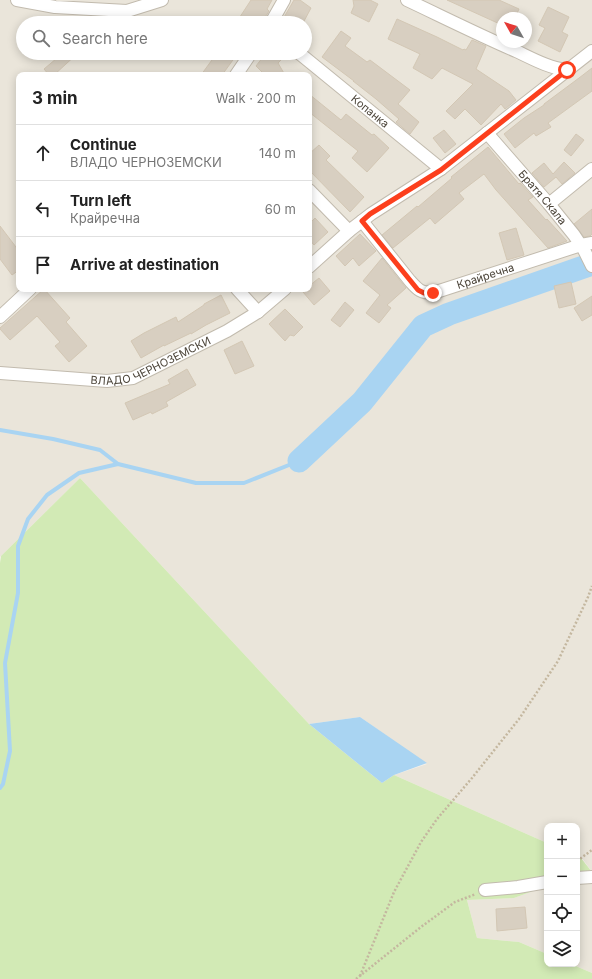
<!DOCTYPE html>
<meta charset="utf-8">
<style>
body{margin:0;font-family:Inter,sans-serif;background:#f6f6f6;color:#222}
.controls{position:absolute;right:12px;bottom:12px;display:grid;overflow:hidden;border-radius:8px;box-shadow:0 2px 10px #0003}
.controls button{width:36px;height:36px;display:grid;place-items:center;padding:0;border:0;border-bottom:1px solid #e0e0e0;background:#fff;color:#222;font:20px sans-serif}
.compass{position:absolute;left:496px;top:12px;width:36px;height:36px;border-radius:50%;background:#fff;box-shadow:0 2px 10px #0003;rotate:309deg}
.stop{position:absolute;width:12px;height:12px;margin:-9px;border:3px solid #fc3f1d;border-radius:50%;background:#fff}
.stop.end{background:#fc3f1d;border-color:#fff;box-shadow:0 1px 4px #0008}
.list{margin:0;padding:0;list-style:none}
h2{display:flex;justify-content:space-between;align-items:center;height:52px;margin:0;padding:0 16px;font-size:17px}
h2 small{font-size:13px;font-weight:400;color:#767676}
.list li{display:grid;grid-template-columns:26px 1fr auto;gap:12px;align-items:center;box-sizing:border-box;height:56px;padding:0 16px;border-top:1px solid #e0e0e0}
.list b{display:block;font-size:15px;white-space:nowrap}
.list p{margin:0;font-size:13px;white-space:nowrap;color:#767676}
.list em{font-size:13px;font-style:normal;color:#767676}
.icon{flex:none;width:22px;height:22px;fill:none;stroke:currentColor;stroke-width:2;stroke-linecap:round;stroke-linejoin:round}
.map{position:relative;flex:none;width:592px;height:979px;overflow:hidden}
.search{position:absolute;background:#fff;box-shadow:0 2px 10px #0003;left:16px;top:16px;width:296px;height:44px;display:flex;align-items:center;gap:10px;box-sizing:border-box;padding:0 14px;border-radius:22px;color:#767676;font-size:15px}
.panel{position:absolute;background:#fff;box-shadow:0 2px 10px #0003;left:16px;top:72px;width:296px;height:220px;border-radius:8px}
.map>svg:first-child{display:block}
.residential{fill:#eae5da;fill-rule:evenodd}
.green{fill:#d2eab5}
.water{fill:#a9d4f2}
.lines{fill:none;stroke-linecap:round;stroke-linejoin:round}
.stream{stroke:#a9d4f2;stroke-width:4}
.river{stroke:#a9d4f2;stroke-width:23}
.building{fill:#d8cfc1;stroke:#d3c7b4}
.minor-casing{stroke:#c2bbae;stroke-width:14}
.path{stroke:#c4b79f;stroke-width:2.5;stroke-dasharray:2 2;stroke-linecap:butt}
.minor{stroke:#fff;stroke-width:12}
.route{stroke:#fc3f1d;stroke-width:5}
.labels{text-anchor:middle;dominant-baseline:central;stroke-width:3.5;stroke-linejoin:round;paint-order:stroke}
.street-label{font-size:11px;fill:#4b4439;stroke:#fff}
</style>
<div class="map">
<svg width="592" height="979" viewBox="0 0 592 979">
<rect width="100%" height="100%" fill="#f6f3ec"/>
<g class="residential">
<path d="M0 0H592V872L582 858 577 856V826H547V843L394 775 427 764 360 717 309 724 80 478 0 557ZM502 18H526V42H502ZM23 23H305V53H23ZM19 75H309V289H19Z"/>
<polygon points="577,877 592,878 592,973 571,964 577,964"/>
<polygon points="547,886 547,954 519,942 477,938 467,900 514,898"/>
</g>
<g class="green">
<polygon points="80,478 309,724 382,783 394,775 547,843 547,886 514,898 467,900 477,938 519,942 547,954 547,964 571,964 592,973 592,979 0,979 0,563 1,556"/>
<polygon points="577,856 581,858 592,872 577,877"/>
</g>
<polygon class="water" points="360,717 427,763 394,775 382,783 309,724"/>
<g class="lines">
<g class="stream">
<polyline points="0,430 53,439 100,450 118,464"/>
<polyline points="0,788 3,784 10,751 5,663 18,593 18,546 28,519 47,495 79,473 118,464 196,483 244,483 299,461"/>
</g>
<polyline class="river" points="299,461 362,402 423,326 449,314 592,264"/>
</g>
<g class="building">
<polygon points="251,0 272,0 267,9 269,11 264,19 264,23 236,23"/>
<polygon points="294,0 300,0 311,8 303,23 280,23 282,19 283,19"/>
<polygon points="353,0 370,0 378,4 369,22 351,13 354,6"/>
<polygon points="447,0 499,0 519,9 515,18 502,18 502,25"/>
<polygon points="548,7 569,17 562,32 568,35 560,52 538,41 545,28 539,25"/>
<polygon points="397,19 437,37 463,50 464,49 466,50 472,40 486,46 476,69 509,91 516,100 505,109 501,104 481,125 465,109 455,119 446,111 473,84 442,68 432,79 413,68 420,54 388,39"/>
<polygon points="341,31 351,38 345,46 367,62 370,60 410,90 398,104 419,122 410,134 396,122 399,119 376,99 353,81 354,81 322,57"/>
<polygon points="63,53 78,53 54,75 49,75 44,69"/>
<polygon points="217,53 238,53 222,75 201,75"/>
<polygon points="266,53 277,53 283,58 278,63 285,75 265,75 256,66"/>
<polygon points="592,68 592,91 548,123 551,127 536,136 534,133 515,148 504,134 524,118 544,105 544,104 579,78"/>
<polygon points="309,94 341,120 346,114 372,135 374,134 389,148 367,172 352,158 358,151 309,112"/>
<polygon points="444,130 456,144 445,153 433,138"/>
<polygon points="576,134 584,140 571,156 564,150"/>
<polygon points="319,145 330,156 326,160 364,197 350,212 309,170 309,154"/>
<polygon points="488,147 519,184 520,183 533,197 528,200 546,220 547,219 567,241 548,248 496,190 484,174 459,193 464,199 435,224 430,218 393,248 382,235 417,206 418,207 452,178 451,177"/>
<polygon points="564,162 575,173 562,184 556,177 544,187 532,173 544,163 553,174"/>
<polygon points="592,209 592,234 590,236 584,237 574,224"/>
<polygon points="315,218 328,232 314,245 309,239 309,224"/>
<polygon points="0,226 19,251 19,270 12,275 0,259"/>
<polygon points="516,228 524,255 507,260 499,233"/>
<polygon points="360,234 376,251 359,266 353,258 345,266 336,256"/>
<polygon points="382,258 406,288 387,305 391,308 379,323 366,313 380,295 363,281"/>
<polygon points="319,278 330,291 314,305 303,292 306,289 309,289 309,286"/>
<polygon points="571,282 576,304 559,308 554,286"/>
<polygon points="44,289 70,318 66,322 87,346 69,362 55,346 60,342 37,316 10,340 0,329 0,328"/>
<polygon points="221,295 230,313 206,325 191,334 191,333 164,346 164,345 141,358 131,341 144,333 176,317 178,322 204,305 204,304"/>
<polygon points="592,296 592,315 582,321 574,308"/>
<polygon points="345,302 354,310 340,327 331,320"/>
<polygon points="285,309 303,327 294,336 290,335 285,341 269,324"/>
<polygon points="242,341 254,366 235,374 224,350"/>
<polygon points="187,369 196,385 166,402 168,406 152,414 151,412 133,420 125,403 170,384 168,380"/>
<polygon points="525,907 527,928 497,931 496,909"/>
</g>
<g class="lines">
<g class="minor-casing">
<g id="minor">
<polyline points="17,0 55,7 127,11 162,0"/>
<path d="M407 0C443 17 479 35 516 51 533 59 549 68 567 70"/>
<polyline points="271,23 284,0"/>
<path id="s1" d="M299 53 441 169"/>
<polyline points="236,75 251,53"/>
<path id="s2" d="M487 133 549 204 574 235 584 250 592 266"/>
<polyline points="309,190 349,231"/>
<polyline points="549,204 592,169"/>
<path id="s3" d="M362 221 410 281C418 290 421 293 433 293L581 245 592 243"/>
<polyline points="309,267 349,231 371,214 441,169 592,51"/>
<polyline points="237,289 258,312"/>
<polyline points="0,317 30,289"/>
<path id="s4" d="M0 373 107 381 133 378 227 331 258 312 285 289"/>
<polyline points="577,878 592,877"/>
<polyline points="485,890 518,887 547,882"/>
</g>
</g>
<g class="path">
<polyline points="577,861 592,850"/>
<polyline points="360,976 394,892 421,842 437,819 472,778 519,719 558,661 588,597 592,586"/>
<polyline points="356,979 421,927 455,902 476,894"/>
</g>
<use href="#minor" class="minor"/>
</g>
<g class="lines">
<polyline class="route" points="433,293 424,293 418,290 362,221 370,214 441,170 567,70"/>
</g>
<g class="labels">
<g class="street-label">
<text stroke="none"><textPath href="#s1" startOffset="92">Копанка</textPath></text>
<text stroke="none"><textPath href="#s2" startOffset="85">Братя Скала</textPath></text>
<text stroke="none"><textPath href="#s3" startOffset="159">Крайречна</textPath></text>
<text stroke="none"><textPath href="#s4" startOffset="155">ВЛАДО ЧЕРНОЗЕМСКИ</textPath></text>
</g>
</g>
</svg>
<div class="controls">
<button>+</button>
<button>−</button>
<button><svg class="icon" aria-label="locate" viewBox="0 0 24 24"><circle cx="12" cy="12" r="6"/><path d="M12 2v4M12 18v4M2 12h4M18 12h4"/></svg></button>
<button><svg class="icon" aria-label="layers" viewBox="0 0 24 24"><path d="M12 4l9 5-9 5-9-5zM3 14l9 5 9-5"/></svg></button>
</div>
<svg class="compass" viewBox="-18 -18 36 36"><path d="M0-13l5 13h-10z" fill="#e53935"/><path d="M0 13l5-13h-10z" fill="#767676"/></svg>
<div class="stop" style="left:567px;top:70px"></div>
<div class="stop end" style="left:433px;top:293px"></div>
<div class="search"><svg class="icon" aria-label="search" viewBox="0 0 24 24"><circle cx="10" cy="10" r="6"/><path d="M15 15l6 6"/></svg>Search here</div>
<section class="panel">
<h2>3 min<small>Walk · 200 m</small></h2>
<ul class="list">
<li><svg class="icon" aria-label="ahead" viewBox="0 0 24 24"><path d="M12 20V5M6 11l6-6 6 6"/></svg><div><b>Continue</b><p>ВЛАДО ЧЕРНОЗЕМСКИ</p></div><em>140 m</em></li>
<li><svg class="icon" aria-label="left" viewBox="0 0 24 24"><path d="M17 20v-9H6M10 6l-5 5 5 5"/></svg><div><b>Turn left</b><p>Крайречна</p></div><em>60 m</em></li>
<li><svg class="icon" aria-label="arrive" viewBox="0 0 24 24"><path d="M6 21V4h12l-3 4 3 4H6"/></svg><div><b>Arrive at destination</b></div></li>
</ul>
</section>
</div>
